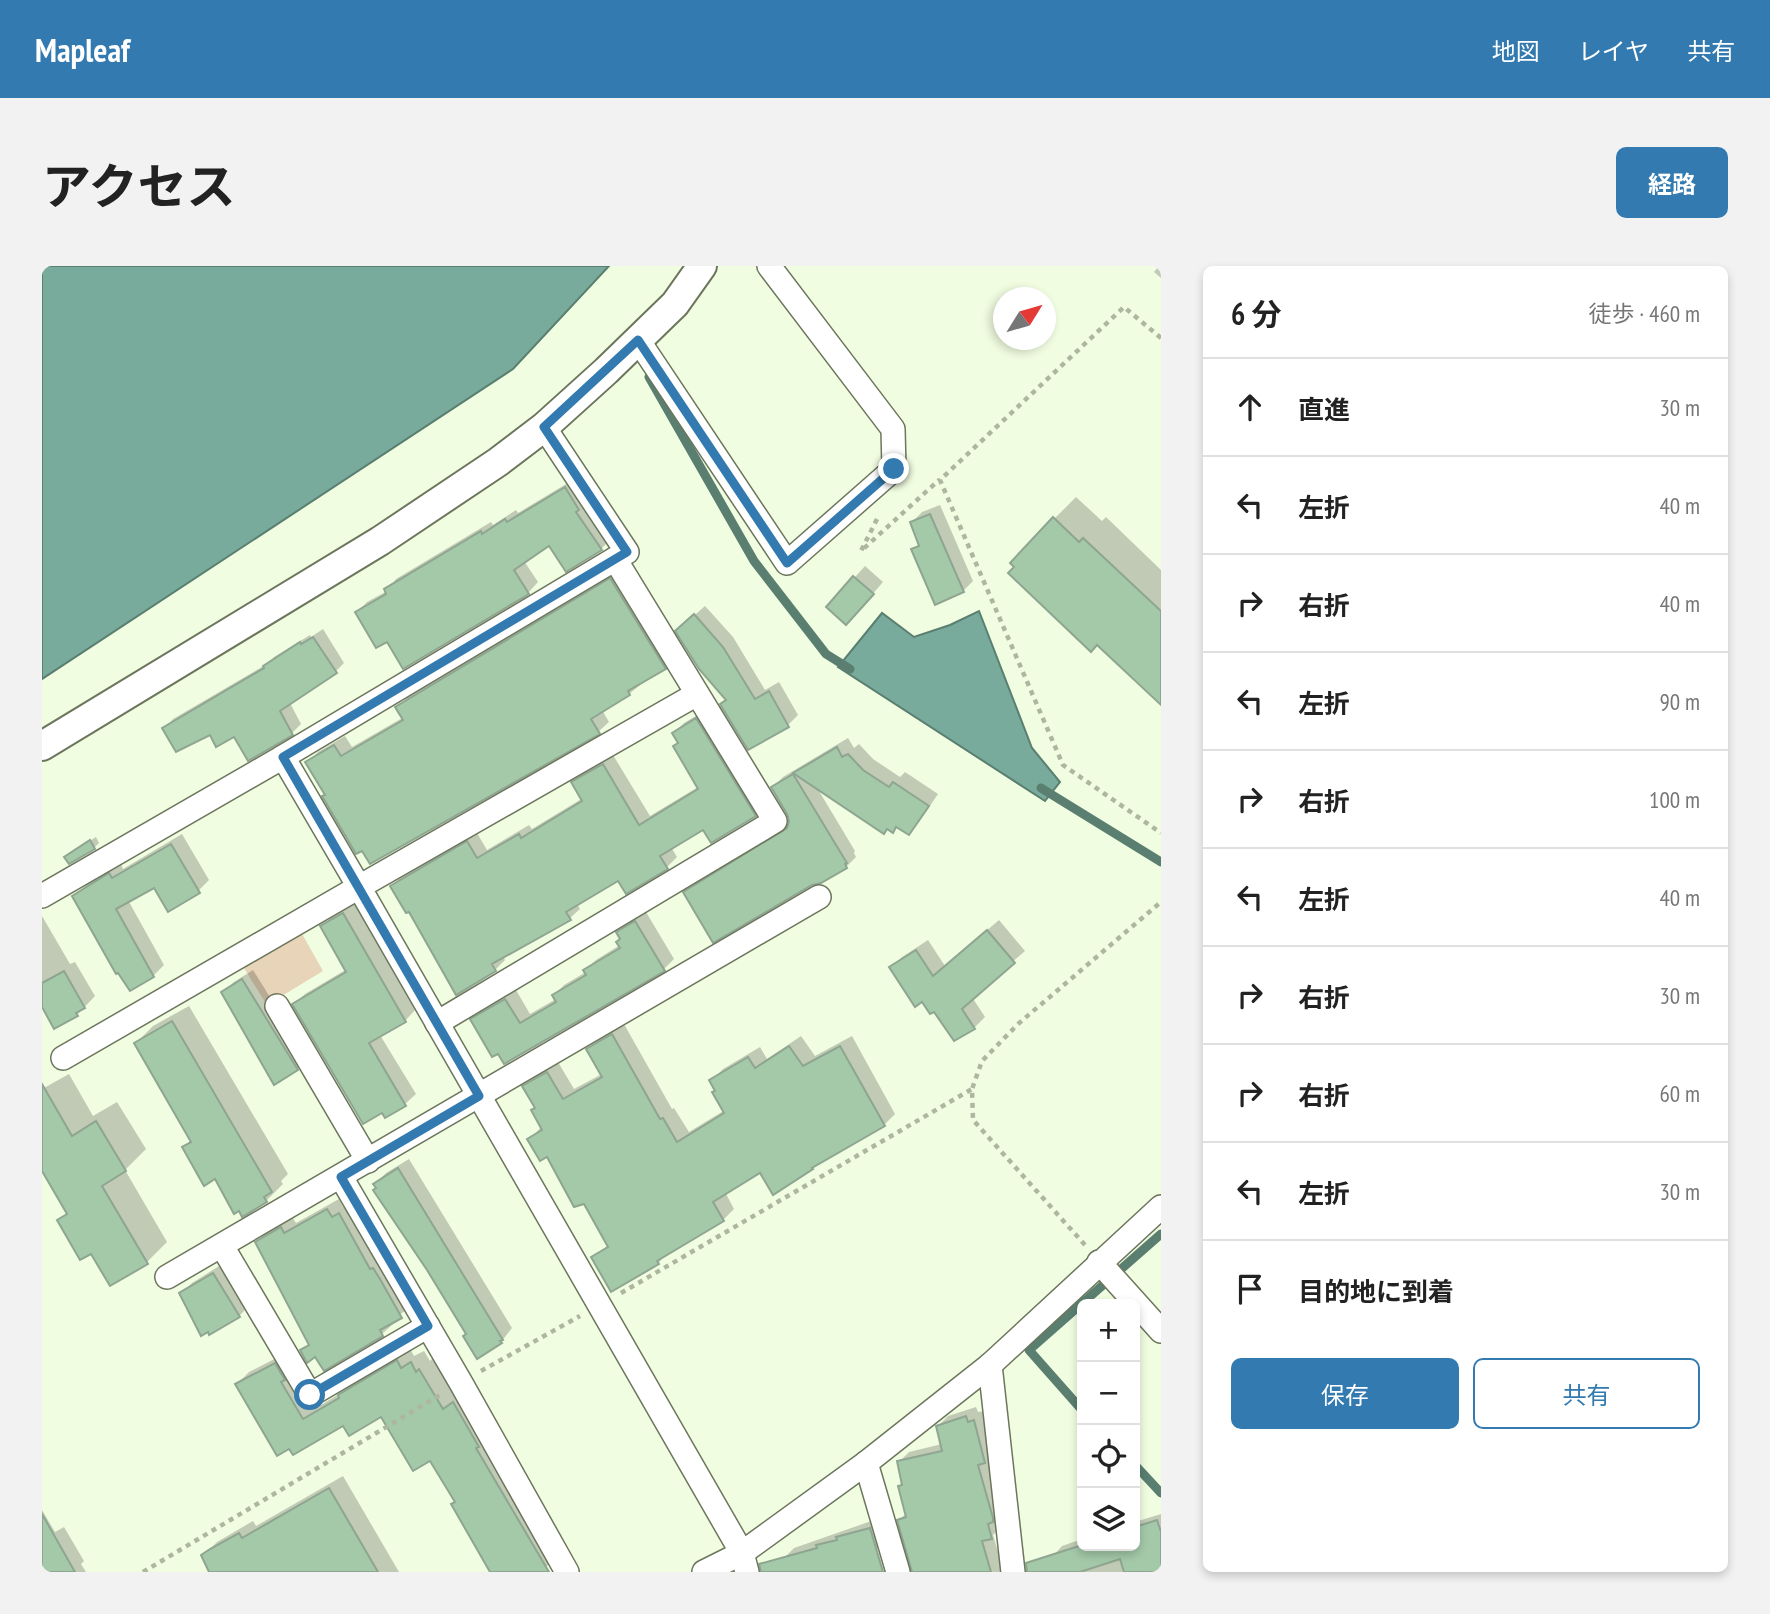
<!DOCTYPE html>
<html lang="ja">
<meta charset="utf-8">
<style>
body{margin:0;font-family:"PT Sans Narrow","Noto Sans JP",sans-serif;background:#f2f2f2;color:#222}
.controls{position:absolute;right:21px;bottom:21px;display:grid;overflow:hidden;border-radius:10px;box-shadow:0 4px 10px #0003}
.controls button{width:63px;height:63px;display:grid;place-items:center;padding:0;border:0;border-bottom:2px solid #e0e0e0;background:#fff;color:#222;font:35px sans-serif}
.compass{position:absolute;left:951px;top:21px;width:63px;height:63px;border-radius:50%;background:#fff;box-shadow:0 4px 10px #0003;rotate:53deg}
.stop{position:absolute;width:21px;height:21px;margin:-16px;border:5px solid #327aaf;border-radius:50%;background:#fff}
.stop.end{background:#327aaf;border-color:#fff;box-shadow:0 2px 7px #0008}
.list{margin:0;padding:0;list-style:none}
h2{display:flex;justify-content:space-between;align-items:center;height:91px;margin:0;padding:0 28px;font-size:30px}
h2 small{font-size:23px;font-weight:400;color:#767676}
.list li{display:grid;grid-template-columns:46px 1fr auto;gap:21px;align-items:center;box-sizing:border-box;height:98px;padding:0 28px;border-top:2px solid #e0e0e0}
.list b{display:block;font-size:26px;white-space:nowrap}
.list em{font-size:23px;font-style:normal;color:#767676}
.actions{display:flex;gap:14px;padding:21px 28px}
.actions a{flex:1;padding:16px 0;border:2px solid #327aaf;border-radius:10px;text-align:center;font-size:24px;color:#327aaf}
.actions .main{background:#327aaf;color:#fff}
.icon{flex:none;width:38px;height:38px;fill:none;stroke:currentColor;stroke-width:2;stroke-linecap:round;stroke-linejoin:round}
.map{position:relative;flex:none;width:1119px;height:1306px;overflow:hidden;border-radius:10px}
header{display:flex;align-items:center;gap:42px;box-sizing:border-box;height:98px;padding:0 35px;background:#327aaf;color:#fff}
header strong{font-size:33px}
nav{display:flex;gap:38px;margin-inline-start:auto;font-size:24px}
.intro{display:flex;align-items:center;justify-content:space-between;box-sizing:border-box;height:168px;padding:0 42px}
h1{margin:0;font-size:49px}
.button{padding:18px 32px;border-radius:10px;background:#327aaf;color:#fff;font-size:24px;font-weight:700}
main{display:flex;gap:42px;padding:0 42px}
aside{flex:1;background:#fff;border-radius:10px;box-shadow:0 4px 10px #0003}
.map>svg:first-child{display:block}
.green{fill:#e8d5b9}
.water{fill:#78ab9b;stroke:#5a7f71;stroke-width:2}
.shadow{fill:#0003}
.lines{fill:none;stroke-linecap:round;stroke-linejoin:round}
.stream{stroke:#5a7f71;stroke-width:9}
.building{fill:#a4c9a9;stroke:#8ea591;stroke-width:2}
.minor-casing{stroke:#6c765d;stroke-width:26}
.tertiary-casing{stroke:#6c765d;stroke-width:32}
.path{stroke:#adb7a0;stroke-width:4.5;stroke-dasharray:5 5;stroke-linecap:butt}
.minor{stroke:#fff;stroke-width:23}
.tertiary{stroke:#fff;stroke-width:28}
.route{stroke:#327aaf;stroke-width:9}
</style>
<header>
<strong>Mapleaf</strong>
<nav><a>地図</a><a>レイヤ</a><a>共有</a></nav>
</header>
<div class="intro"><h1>アクセス</h1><a class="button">経路</a></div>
<main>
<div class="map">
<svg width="1119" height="1306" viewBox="0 0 1119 1306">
<rect width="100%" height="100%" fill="#f1fde1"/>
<polygon class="green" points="259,666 281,705 225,739 200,699"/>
<g class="water">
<polygon points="0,0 567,0 471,103 0,413"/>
<polygon points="937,345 990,482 1018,516 1003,535 796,401 840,347 872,371 908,359"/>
</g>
<g class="shadow">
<polygon points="1117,0 1119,0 1119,12 1112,6"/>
<polygon points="534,212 569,273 559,283 508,278 482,295 496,316 486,327 346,373 315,346 325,336 345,325 354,313 449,256 451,259 474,244 476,247"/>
<polygon points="1034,231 1060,255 1064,251 1119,304 1119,437 1012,253"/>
<polygon points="898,239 931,315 921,325 871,284 878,277 870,256 880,246"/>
<polygon points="823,300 841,316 815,346 786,341"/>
<polygon points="579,303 633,391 587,428 560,444 567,456 556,466 285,528 266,496 276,486 303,470 310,481 362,451 356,441 366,431"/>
<polygon points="663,340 691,371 723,424 737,416 756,449 746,459 707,482 646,355"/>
<polygon points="281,363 302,397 293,406 248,437 259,458 250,467 193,469 123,462 131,453 225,398 232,391 268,369 269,371"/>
<polygon points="664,444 723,539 713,549 662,561 629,581 635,591 625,601 584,625 576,613 535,638 538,643 528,652 461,690 463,694 454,703 447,690 368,643 350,620 360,610 435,567 445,584 487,559 490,563 541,532 531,516 541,506 571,489 608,550 656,521 632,467 642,457"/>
<polygon points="806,472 812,482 817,478 831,493 858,511 863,506 896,528 877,556 867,567 774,520 813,585 812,587 814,591 804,601 643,627 653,617 748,558 747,548 731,521 741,511"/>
<polygon points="140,568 167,614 156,625 112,619 86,634 122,699 111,710 89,723 33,630 44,619 79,598 81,603"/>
<polygon points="54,571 57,577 52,582 29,587"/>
<polygon points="312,637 373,744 363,755 338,769 374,828 363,838 343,850 252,738 263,728 305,703 280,660 291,650"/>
<polygon points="604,646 632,693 622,703 463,796 431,754 441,743 474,724 488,748 514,733 512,729 522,719 544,706 543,704 554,694 578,679 580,672 576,667 586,656"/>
<polygon points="0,650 28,698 33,696 53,730 35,749 0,738"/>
<polygon points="957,654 983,685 930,731 943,751 932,762 892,744 849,702 860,691 886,674 903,700"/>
<polygon points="211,704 266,792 255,803 233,816 181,727 192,716"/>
<polygon points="147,740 246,908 239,915 241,918 224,935 173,911 142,881 149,874 94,777 111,760"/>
<polygon points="582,758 630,843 632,842 647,866 683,844 669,815 681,803 718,781 725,793 759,770 773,790 810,770 853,848 842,859 775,897 731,926 718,905 683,926 692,943 681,954 625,988 616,997 551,992 567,978 543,935 506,889 488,873 500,860 495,841 482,821 494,809 516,796 532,823 560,808 546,783 558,772"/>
<polygon points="27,808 51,850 75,836 104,883 83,904 125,976 105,996 50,985 17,955 26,946 0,902 0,823"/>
<polygon points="367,893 470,1062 459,1076 435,1090 425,1068 333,918 344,907"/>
<polygon points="297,933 301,941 308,937 370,1039 350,1055 351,1058 340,1068 282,1102 274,1088 260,1085 268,1077 215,976 226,965 250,951 254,957"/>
<polygon points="182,997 208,1039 197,1050 139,1028 150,1017"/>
<polygon points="368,1083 372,1090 382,1085 388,1095 391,1092 414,1131 424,1125 517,1288 504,1301 496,1306 450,1306 411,1238 414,1235 389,1192 340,1149 301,1157 251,1187 195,1118 207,1106 246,1086 251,1103 274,1142 302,1125 310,1117"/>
<polygon points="934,1141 936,1146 942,1145 952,1185 946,1191 961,1242 959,1261 951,1269 962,1306 879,1306 857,1254 865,1247 858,1221 862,1217 857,1196 867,1186 900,1178 896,1160 906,1150"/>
<polygon points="301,1210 357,1306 171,1306 161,1290 175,1276 211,1255 214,1260"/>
<polygon points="0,1244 13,1266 22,1261 42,1295 39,1298 44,1306 0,1306"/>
<polygon points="1119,1248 1119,1306 1016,1306 1011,1290 1020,1280 1040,1273 1040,1280 1093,1280 1093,1256"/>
<polygon points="838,1252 845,1274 835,1283 842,1306 745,1306 742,1292 752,1282"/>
</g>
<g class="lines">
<g class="stream">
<polyline points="607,111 712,295 784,388 808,403"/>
<polyline points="999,522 1119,596"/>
<polyline points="1040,1144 987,1084 1119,968"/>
<polyline points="1093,1199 1119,1227"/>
</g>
</g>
<g class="building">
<polygon points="523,221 537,244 534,246 560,284 524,306 507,280 472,304 487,328 361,403 345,376 334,382 313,346 344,328 342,323 439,265 440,268 463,253 465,256"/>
<polygon points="888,248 922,326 893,339 869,283 877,280 868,256"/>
<polygon points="1011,251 1037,276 1041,272 1119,345 1119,439 1055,379 1049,386 966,307 972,301 968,297"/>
<polygon points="811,310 832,328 804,359 784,341"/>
<polygon points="568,312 624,403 586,425 588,429 549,453 558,468 328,598 320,585 314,588 280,530 283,529 263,496 292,479 299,490 361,454 353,441"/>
<polygon points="652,348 681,381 713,433 727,425 747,461 706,484 678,438 684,434 657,403 633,365"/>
<polygon points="271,371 295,407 238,445 251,469 206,495 192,471 174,481 168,469 134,486 120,462 222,402 221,400 258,376 259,378"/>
<polygon points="654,452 714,550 669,577 661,564 618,590 626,603 584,628 576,615 524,646 529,654 450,698 454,705 414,729 367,646 364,647 348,620 425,575 435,592 477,568 479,572 540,535 529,516 561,498 597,559 656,523 631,480 636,477 630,467"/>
<polygon points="795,481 800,491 806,488 821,504 847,521 851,516 887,540 867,569 854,561 851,567 845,563 842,568 751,507"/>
<polygon points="751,508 805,597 803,598 805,602 779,617 770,619 671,677 641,626 745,562 747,555 745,548 729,521"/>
<polygon points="48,574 53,583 27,598 22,591"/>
<polygon points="129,578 158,627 126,646 112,622 74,643 112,711 88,725 76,707 74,708 30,630 67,607 70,612"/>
<polygon points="301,647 364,756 327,777 364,840 343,852 340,847 321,858 250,738 304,706 278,660"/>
<polygon points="593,655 623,705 462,798 456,788 450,791 428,753 463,733 478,757 514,736 510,729 544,709 541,704 578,682 574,676 578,673 574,666"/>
<polygon points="945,664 973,697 920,743 933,763 912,775 892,746 888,748 880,736 873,741 847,701 874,684 891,710"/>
<polygon points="22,705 43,742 34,747 36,750 12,763 0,741 0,717"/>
<polygon points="200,713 256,804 232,819 179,726"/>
<polygon points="130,755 230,926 222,931 225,936 200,951 197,945 192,948 173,913 162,920 140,881 149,876 92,777"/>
<polygon points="570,768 618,853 621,852 635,876 682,847 670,826 673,825 667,814 706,791 713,802 747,780 761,800 798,780 843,860 770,902 771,903 731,929 718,907 671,936 682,955 615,995 617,998 569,1026 549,991 566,981 542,938 532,941 505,891 498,895 485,873 500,864 489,844 493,842 480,820 505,806 521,833 560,811 544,783"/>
<polygon points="0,818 30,870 54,855 84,905 60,920 106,998 68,1020 49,988 38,994 15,954 25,948 0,905"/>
<polygon points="356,902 461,1074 458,1075 460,1077 435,1093 421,1070 424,1068 385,1004 331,924 334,922 331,918"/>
<polygon points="285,943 290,951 297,947 328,1003 331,1002 338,1013 360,1052 338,1064 341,1070 282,1105 273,1091 265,1097 258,1084 267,1079 213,976 239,961 242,967"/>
<polygon points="171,1007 198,1051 167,1069 166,1066 159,1070 137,1027"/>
<polygon points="355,1094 359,1102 369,1096 374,1106 377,1103 401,1143 411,1136 437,1181 434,1182 507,1306 448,1306 409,1238 413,1236 388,1195 371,1205 339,1151 307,1170 301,1160 251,1189 247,1183 235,1190 193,1118 233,1097 243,1114 239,1116 261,1153 297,1132 296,1129"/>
<polygon points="924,1150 926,1156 932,1154 943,1197 936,1199 951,1252 951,1256 946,1258 950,1273 940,1275 949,1306 870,1306 855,1254 864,1251 856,1220 860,1219 855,1195 900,1185 894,1160"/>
<polygon points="287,1222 336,1306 167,1306 159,1289 168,1283 197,1267 200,1272"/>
<polygon points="0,1248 33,1306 0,1306"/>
<polygon points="1115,1254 1119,1266 1119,1306 1082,1306 1078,1293 1038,1306 985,1306 984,1297 1037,1280 1093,1280 1093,1261"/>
<polygon points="828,1262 841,1306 719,1306 717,1298 775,1282 774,1279 795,1274 794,1271"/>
</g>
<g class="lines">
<g class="minor-casing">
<g id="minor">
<polyline points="596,74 745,297 852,203 851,163 727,0"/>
<polyline points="655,428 317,621 700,1287 705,1306"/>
<polyline points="0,630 241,491"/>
<polyline points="235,740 326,895"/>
<polyline points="395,757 733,555 573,293 585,286 502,161"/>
<polyline points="21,792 317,621 241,491 573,293"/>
<polyline points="299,911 419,1117 525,1306"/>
<polyline points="180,980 268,1129 386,1060"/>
<polyline points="1057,996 1119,1065"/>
<polyline points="125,1011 777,631"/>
<polyline points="948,1099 971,1306"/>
<polyline points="824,1197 856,1306"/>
<polyline points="662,1306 700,1287 824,1197 948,1099 1119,941"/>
</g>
</g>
<g class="tertiary-casing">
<polyline id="tertiary" points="0,480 338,275 456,196 502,161 564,105 633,38 660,0"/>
</g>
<g class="path">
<polyline points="1119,72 1082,41 898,214 1021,499 1119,567"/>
<polyline points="835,253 819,285 897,214"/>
<polyline points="1043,979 931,854 930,823 940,795 976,758 1119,636"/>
<polyline points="579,1027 930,823"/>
<polyline points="439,1105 538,1050"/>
<polyline points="101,1306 398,1129"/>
</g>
<use href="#minor" class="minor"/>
<use href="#tertiary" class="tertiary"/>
</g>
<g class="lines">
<polyline class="route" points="268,1129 386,1060 299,911 437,830 241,491 585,286 502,161 596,74 745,297 852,203"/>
</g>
</svg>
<div class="controls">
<button>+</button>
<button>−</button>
<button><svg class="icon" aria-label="locate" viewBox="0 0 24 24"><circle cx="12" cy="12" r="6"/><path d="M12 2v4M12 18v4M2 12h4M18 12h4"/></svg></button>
<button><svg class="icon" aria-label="layers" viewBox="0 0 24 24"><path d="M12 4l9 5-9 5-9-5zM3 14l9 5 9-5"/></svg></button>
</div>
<svg class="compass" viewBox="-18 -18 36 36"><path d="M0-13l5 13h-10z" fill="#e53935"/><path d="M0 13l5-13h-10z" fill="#767676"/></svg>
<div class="stop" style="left:268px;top:1129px"></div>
<div class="stop end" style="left:852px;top:203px"></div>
</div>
<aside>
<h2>6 分<small>徒歩 · 460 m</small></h2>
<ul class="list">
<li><svg class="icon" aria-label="ahead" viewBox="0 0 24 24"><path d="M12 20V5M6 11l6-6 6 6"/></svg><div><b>直進</b></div><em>30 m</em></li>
<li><svg class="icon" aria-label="left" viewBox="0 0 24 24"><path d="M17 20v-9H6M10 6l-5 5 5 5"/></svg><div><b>左折</b></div><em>40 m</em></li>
<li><svg class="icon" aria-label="right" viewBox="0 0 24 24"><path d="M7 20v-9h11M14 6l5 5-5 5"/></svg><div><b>右折</b></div><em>40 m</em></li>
<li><svg class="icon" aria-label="left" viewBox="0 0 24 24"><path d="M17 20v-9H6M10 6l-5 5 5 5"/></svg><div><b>左折</b></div><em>90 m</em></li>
<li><svg class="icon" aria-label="right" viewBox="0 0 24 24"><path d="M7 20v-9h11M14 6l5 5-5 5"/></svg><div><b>右折</b></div><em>100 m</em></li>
<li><svg class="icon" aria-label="left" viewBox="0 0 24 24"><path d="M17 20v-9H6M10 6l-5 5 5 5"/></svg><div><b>左折</b></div><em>40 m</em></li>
<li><svg class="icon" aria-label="right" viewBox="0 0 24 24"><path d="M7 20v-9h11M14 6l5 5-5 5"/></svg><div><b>右折</b></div><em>30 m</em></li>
<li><svg class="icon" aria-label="right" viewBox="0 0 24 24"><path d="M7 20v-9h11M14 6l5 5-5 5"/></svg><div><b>右折</b></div><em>60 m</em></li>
<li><svg class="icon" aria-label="left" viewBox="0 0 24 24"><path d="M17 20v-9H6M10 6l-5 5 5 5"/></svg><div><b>左折</b></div><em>30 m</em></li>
<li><svg class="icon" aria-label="arrive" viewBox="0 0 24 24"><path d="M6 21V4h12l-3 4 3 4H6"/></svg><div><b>目的地に到着</b></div></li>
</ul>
<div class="actions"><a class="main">保存</a><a>共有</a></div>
</aside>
</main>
